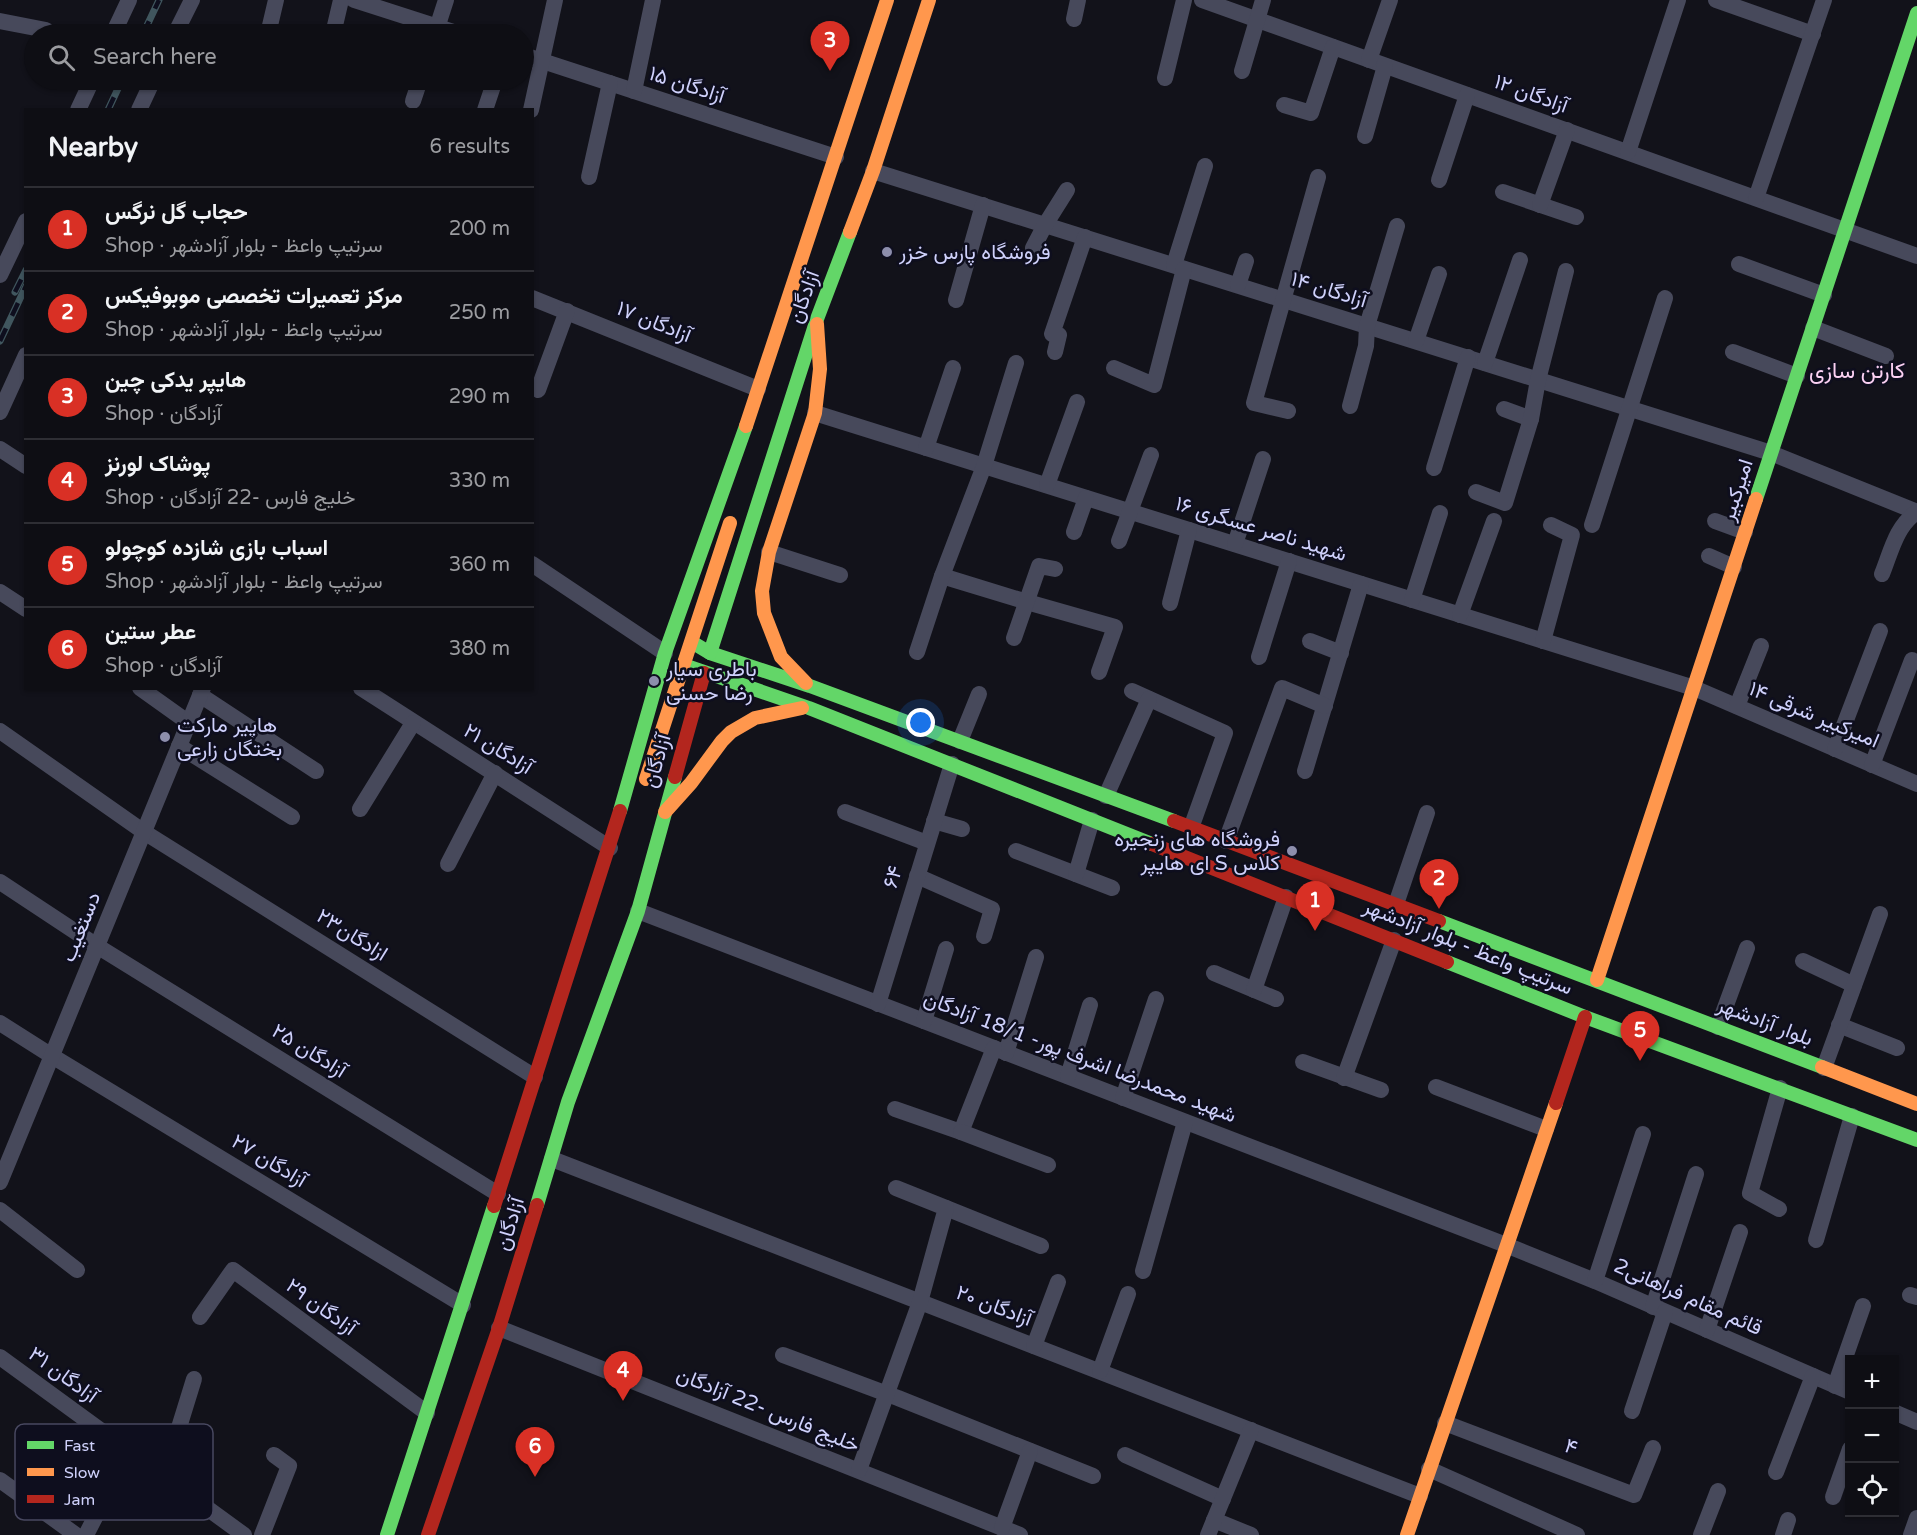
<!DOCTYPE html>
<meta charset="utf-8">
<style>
body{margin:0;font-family:"Varela Round",Vazirmatn,sans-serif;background:#1c1c22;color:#f1f3f6}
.controls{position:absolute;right:18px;bottom:18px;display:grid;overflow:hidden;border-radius:0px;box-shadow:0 2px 4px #0004}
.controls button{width:54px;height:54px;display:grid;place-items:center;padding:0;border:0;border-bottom:2px solid #2e2e34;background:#0e0e14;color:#f1f3f6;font:30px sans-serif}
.you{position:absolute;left:921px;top:723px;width:21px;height:21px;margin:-15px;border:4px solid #fff;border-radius:50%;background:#1a73e8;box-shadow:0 0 0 9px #1a73e833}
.badge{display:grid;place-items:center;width:39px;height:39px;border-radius:50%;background:#d93025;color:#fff;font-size:20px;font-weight:700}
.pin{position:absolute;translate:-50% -50px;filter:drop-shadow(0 2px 3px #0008)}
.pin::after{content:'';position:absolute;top:32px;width:21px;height:18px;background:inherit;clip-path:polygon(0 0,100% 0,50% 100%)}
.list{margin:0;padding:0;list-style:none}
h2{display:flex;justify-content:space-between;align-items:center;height:78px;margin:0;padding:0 24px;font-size:26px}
h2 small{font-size:20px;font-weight:400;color:#9b9ca0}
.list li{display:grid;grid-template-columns:39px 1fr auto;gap:18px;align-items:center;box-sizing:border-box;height:84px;padding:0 24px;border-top:2px solid #2e2e34}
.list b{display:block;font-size:22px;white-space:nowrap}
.list p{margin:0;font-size:20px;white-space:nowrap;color:#9b9ca0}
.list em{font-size:20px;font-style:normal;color:#9b9ca0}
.icon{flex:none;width:33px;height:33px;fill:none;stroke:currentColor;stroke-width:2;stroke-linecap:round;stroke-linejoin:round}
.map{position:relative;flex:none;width:1917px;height:1535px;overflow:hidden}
.search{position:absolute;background:#0e0e14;box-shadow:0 2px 4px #0004;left:24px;top:24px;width:510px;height:66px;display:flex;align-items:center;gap:15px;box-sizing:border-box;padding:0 21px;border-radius:33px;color:#9b9ca0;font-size:22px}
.panel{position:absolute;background:#0e0e14;box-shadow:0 2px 4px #0004;left:24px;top:108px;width:510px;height:582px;border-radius:0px}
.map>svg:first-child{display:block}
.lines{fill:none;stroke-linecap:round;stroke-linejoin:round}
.street{stroke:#47495b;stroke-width:16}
.fast{stroke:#63d668;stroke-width:14}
.slow{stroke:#ff974d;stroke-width:14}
.jam{stroke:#b3261e;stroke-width:14}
.rail-casing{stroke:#40565e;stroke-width:7}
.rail{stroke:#0e0e1e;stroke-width:4.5;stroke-dasharray:14;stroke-linecap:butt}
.poi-dot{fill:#8d8eac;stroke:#0e0e1e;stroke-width:2}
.labels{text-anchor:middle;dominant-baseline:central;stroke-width:5;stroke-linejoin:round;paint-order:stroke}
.street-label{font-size:21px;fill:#cfd1fb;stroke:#0e0e1e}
.poi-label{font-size:21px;fill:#cfd1fb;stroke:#0e0e1e;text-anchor:start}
.neighbourhood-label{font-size:22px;fill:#fbd1f3;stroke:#0e0e1e}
.key{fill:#0e0e1e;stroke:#484860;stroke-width:1.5}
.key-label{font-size:16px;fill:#cfd1fb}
</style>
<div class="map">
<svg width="1917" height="1535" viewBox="0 0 1917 1535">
<rect width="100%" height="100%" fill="#12121a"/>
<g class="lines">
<g class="street">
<polyline points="354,0 460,34"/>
<polyline points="1202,0 1917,256"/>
<polyline points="1716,0 1813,34"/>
<polyline points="1074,19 1078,0"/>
<polyline points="0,21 46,30"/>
<polyline points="113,34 129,0"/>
<polyline points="175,34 192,0"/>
<polyline points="268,34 276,0"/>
<polyline points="333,34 341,0"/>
<polyline points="435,34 446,0"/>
<polyline points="524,55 836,157"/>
<polyline points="1369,60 1390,0"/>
<polyline points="1242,71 1263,0"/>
<polyline points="1165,78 1184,0"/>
<polyline points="634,91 653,0"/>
<polyline points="413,101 420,80"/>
<polyline points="1284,105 1311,113 1333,47"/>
<polyline points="78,110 92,80"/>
<polyline points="139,110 153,80"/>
<polyline points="485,110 495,80"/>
<polyline points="531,110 555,0"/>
<polyline points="1365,136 1385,66"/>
<polyline points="1628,152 1678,0"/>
<polyline points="873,171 1771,453 1917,512"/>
<polyline points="589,177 610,83"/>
<polyline points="1439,180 1467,95"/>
<polyline points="1503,192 1576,217"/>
<polyline points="1756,198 1824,0"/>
<polyline points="1540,205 1567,130"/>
<polyline points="1033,248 1045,225 1067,190"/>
<polyline points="1739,264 1824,295"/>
<polyline points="1174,265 1205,166"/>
<polyline points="0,275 26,221"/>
<polyline points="1238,285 1246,261"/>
<polyline points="532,298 758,389"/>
<polyline points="956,300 983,205"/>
<polyline points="1813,328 1886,356"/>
<polyline points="1416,341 1439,274"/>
<polyline points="1055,352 1059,335 1052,334 1085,237"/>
<polyline points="1733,352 1797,376"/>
<polyline points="1485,363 1520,260"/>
<polyline points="1114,368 1154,385 1184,269"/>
<polyline points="538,390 567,311"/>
<polyline points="1350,406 1366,346 1367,326 1397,226"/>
<polyline points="1504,409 1531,419"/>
<polyline points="1288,411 1254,403 1318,177"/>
<polyline points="0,412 26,355"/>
<polyline points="815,413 1694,688 1917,784"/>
<polyline points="926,448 953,368"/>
<polyline points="0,449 26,466"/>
<polyline points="1434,468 1468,357"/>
<polyline points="1047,485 1077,402"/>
<polyline points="1476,492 1505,503 1531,419 1538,380 1566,271"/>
<polyline points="1715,521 1745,532"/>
<polyline points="1592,525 1665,298"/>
<polyline points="1074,532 1086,498"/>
<polyline points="1119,541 1151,455"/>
<polyline points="1235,544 1263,459"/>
<polyline points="769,552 840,575"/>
<polyline points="1709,556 1734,567"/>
<polyline points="532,564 665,653"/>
<path d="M1882 574C1891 552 1896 526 1917 512"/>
<polyline points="942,576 1027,602 1115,627 1099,672"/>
<polyline points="0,592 26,609"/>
<polyline points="1412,600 1440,513"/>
<polyline points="1170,603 1189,530"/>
<polyline points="1460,615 1494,521"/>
<polyline points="1014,638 1039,566 1055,569"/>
<polyline points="1310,641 1341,653"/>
<polyline points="1543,641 1572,535 1551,525"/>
<polyline points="917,652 942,576 984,466 1016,363"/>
<polyline points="1259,657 1289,561"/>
<polyline points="140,688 189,723"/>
<polyline points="361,688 610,848"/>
<polyline points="1132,691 1225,733 1191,828"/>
<polyline points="200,695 316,771"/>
<polyline points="1737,706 1761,646"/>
<polyline points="0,731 144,832 535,1077"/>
<polyline points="960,741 979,694"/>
<polyline points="179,746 292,817"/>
<polyline points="1835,749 1880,631"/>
<polyline points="1872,765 1912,660"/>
<polyline points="1305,771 1361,584"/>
<polyline points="1106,796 1149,699"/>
<polyline points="360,809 413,723"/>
<polyline points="845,812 927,843"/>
<polyline points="934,821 962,829"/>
<polyline points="1226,841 1282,688 1325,706"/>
<polyline points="1016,851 1112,888"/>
<polyline points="448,864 495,773"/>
<polyline points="1076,874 1092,820"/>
<polyline points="917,876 992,909 984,936"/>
<polyline points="0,882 97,946 498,1194"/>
<polyline points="1396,904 1427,813"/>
<polyline points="638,911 1506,1245 1595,1281 1850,1392"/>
<polyline points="1803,961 1854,985"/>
<polyline points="1214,973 1276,999"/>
<polyline points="1254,990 1286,897"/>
<polyline points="878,1004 952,764"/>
<polyline points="924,1021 946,949"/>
<polyline points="0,1023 52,1056 463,1305"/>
<polyline points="1839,1025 1897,1048"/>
<polyline points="1718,1027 1747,948"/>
<polyline points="1006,1053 1036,957"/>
<polyline points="1303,1062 1381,1090"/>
<polyline points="1824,1068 1880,914"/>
<polyline points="1068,1076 1090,1005"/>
<polyline points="1344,1078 1394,940"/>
<polyline points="1436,1087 1546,1129"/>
<polyline points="1123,1098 1156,999"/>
<polyline points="895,1109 961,1132 994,1048"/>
<polyline points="961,1132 1048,1165"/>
<polyline points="552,1159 1420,1496"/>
<polyline points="0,1182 203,688"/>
<polyline points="946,1208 1041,1246"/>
<polyline points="1779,1209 1750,1193 1780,1088"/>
<polyline points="0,1210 77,1270"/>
<polyline points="1816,1240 1852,1116"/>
<polyline points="1143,1271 1185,1122"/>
<polyline points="1595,1281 1643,1134"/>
<polyline points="1910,1295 1917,1297"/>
<polyline points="1653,1307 1696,1174"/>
<polyline points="200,1317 233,1270 427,1413"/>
<polyline points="499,1328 1020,1535"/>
<polyline points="1707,1330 1740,1232"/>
<polyline points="1034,1346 1058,1282"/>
<polyline points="783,1355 898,1398 1093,1476"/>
<polyline points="0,1357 244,1535"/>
<polyline points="1100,1371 1128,1294"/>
<polyline points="1835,1386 1863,1306"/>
<polyline points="1632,1411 1665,1312"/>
<polyline points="1894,1412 1917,1422"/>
<polyline points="1445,1423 1634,1495 1653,1448"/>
<polyline points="1125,1455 1223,1499"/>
<polyline points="1429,1469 1577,1535"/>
<polyline points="859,1470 920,1302 946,1208 896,1188"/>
<polyline points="1776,1472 1813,1376"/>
<polyline points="164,1476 194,1379"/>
<polyline points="0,1480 76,1535"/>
<polyline points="1833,1497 1850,1449"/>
<polyline points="1214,1520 1251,1535"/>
<polyline points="1002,1528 1030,1451"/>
<polyline points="86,1535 129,1451"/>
<polyline points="262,1535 289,1466 274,1455"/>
<polyline points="1208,1535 1251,1430"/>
<polyline points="1701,1535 1718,1491"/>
<polyline points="1783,1535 1788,1520"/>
<polyline points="1911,1535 1917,1518"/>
</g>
<g class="fast">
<polyline points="1756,499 1917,13"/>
<polyline points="695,644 710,653 810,686 1174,821"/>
<polyline points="710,653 817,319 850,232"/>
<polyline points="687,666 809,708 1152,844"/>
<polyline points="620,811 665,653 746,426"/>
<polyline points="1439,921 1822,1067"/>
<polyline points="1447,962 1585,1017 1917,1140"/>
<polyline points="537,1205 568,1102 638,911 675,777"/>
<polyline points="387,1535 494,1206"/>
</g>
<g class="slow">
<polyline points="850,232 873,171 929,0"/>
<polyline points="746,426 887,0"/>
<polyline points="806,683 781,657 764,613 762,591 769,552 815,413 820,369 817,324"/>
<polyline points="646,779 730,523"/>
<polyline points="665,812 691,783 722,741 731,732 755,718 802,708"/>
<polyline points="1597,980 1756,499"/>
<polyline points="1822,1067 1917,1104"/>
<polyline points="1407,1535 1556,1103"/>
</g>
<g class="jam">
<polyline points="675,777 704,673"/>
<polyline points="1174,821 1439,921"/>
<polyline points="1152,844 1447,962"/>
<polyline points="1556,1103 1585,1017"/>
<polyline points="494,1206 620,811"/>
<polyline points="428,1535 499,1328 537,1205"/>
</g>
<g class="rail-casing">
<g id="rail">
<polyline points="143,34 159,0"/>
<polyline points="108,110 122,80"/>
<polyline points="15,292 26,270"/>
<polyline points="0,341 26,286"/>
</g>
</g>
<use href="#rail" class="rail"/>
</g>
<g class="poi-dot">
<circle cx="887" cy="252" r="6"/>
<circle cx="654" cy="681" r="6"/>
<circle cx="165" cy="737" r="6"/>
<circle cx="1292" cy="851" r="6"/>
</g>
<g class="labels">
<g class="street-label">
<text transform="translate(687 85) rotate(18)">۱۵ آزادگان</text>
<text transform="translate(1531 94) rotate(20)">۱۲ آزادگان</text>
<text transform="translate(1329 290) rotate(17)">۱۴ آزادگان</text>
<text transform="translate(804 297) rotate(-70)">آزادگان</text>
<text transform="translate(654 322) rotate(22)">۱۷ آزادگان</text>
<text transform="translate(1737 490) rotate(-72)">امیرکبیر</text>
<text transform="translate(1261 529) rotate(17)">۱۶ شهید ناصر عسگری</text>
<text transform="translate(1814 715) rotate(23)">۱۴ امیرکبیر شرقی</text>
<text transform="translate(498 749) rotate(32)">۲۱ آزادگان</text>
<text transform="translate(657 761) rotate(-74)">آزادگان</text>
<text transform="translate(893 877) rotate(-73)">۶۴</text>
<text transform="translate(81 927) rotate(-68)">دستغیب</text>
<text transform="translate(352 935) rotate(32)">۲۳ازادگان</text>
<text transform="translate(1468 947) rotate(22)">سرتیپ واعظ - بلوار آزادشهر</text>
<text transform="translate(1765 1022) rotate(21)">بلوار آزادشهر</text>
<text transform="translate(309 1051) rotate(32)">۲۵ آزادگان</text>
<text transform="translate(1080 1057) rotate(21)">شهید محمدرضا اشرف پور- 18/1 آزادگان</text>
<text transform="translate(269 1161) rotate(31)">۲۷ آزادگان</text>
<text transform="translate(510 1224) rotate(-73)">آزادگان</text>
<text transform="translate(1688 1297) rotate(24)">2قائم مقام فراهانی</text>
<text transform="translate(994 1306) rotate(21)">۲۰ آزادگان</text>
<text transform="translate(321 1307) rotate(36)">۲۹ آزادگان</text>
<text transform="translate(63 1375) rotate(36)">۳۱ آزادگان</text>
<text transform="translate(768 1410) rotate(22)">خلیج فارس -22 آزادگان</text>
<text transform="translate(1571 1447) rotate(21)">۴</text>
</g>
<g class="poi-label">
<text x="899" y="252">فروشگاه پارس خزر</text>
<text x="666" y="669">باطری سیار<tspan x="666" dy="24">رضا حسنی</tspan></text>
<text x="177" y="725">هاپیر مارکت<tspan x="177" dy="24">بختگان زارعی</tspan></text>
<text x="1280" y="839" text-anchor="end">فروشگاه های زنجیره<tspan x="1280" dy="24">ای هایپر S کلاس</tspan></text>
</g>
<g class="neighbourhood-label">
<text x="1857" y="371">کارتن سازی</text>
</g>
</g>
<rect x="15" y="1424" width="198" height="96" rx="9" class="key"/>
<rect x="27" y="1441" width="27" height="8" fill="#63d668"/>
<rect x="27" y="1468" width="27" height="8" fill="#ff974d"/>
<rect x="27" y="1495" width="27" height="8" fill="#b3261e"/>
<g class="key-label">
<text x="64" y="1451">Fast</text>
<text x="64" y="1478">Slow</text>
<text x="64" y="1505">Jam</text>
</g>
</svg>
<div class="controls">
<button>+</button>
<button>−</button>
<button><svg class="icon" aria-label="locate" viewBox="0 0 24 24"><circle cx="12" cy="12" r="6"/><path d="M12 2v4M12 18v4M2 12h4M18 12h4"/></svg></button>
</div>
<div class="you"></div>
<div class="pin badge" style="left:1315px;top:931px">1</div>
<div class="pin badge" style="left:1439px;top:909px">2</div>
<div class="pin badge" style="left:830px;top:71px">3</div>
<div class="pin badge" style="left:623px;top:1401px">4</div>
<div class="pin badge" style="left:1640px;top:1061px">5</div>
<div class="pin badge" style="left:535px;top:1477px">6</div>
<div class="search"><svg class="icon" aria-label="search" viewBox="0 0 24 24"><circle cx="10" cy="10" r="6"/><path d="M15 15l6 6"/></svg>Search here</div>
<section class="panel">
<h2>Nearby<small>6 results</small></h2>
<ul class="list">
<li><span class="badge">1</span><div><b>حجاب گل نرگس</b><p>Shop · سرتیپ واعظ - بلوار آزادشهر</p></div><em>200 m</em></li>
<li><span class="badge">2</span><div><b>مرکز تعمیرات تخصصی موبوفیکس</b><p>Shop · سرتیپ واعظ - بلوار آزادشهر</p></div><em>250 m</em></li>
<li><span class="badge">3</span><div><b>هایپر یدکی چین</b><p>Shop · آزادگان</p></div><em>290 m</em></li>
<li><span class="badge">4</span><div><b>پوشاک لورنز</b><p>Shop · خلیج فارس -22 آزادگان</p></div><em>330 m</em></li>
<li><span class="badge">5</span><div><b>اسباب بازی شازده کوچولو</b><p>Shop · سرتیپ واعظ - بلوار آزادشهر</p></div><em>360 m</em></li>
<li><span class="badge">6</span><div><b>عطر ستین</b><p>Shop · آزادگان</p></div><em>380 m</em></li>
</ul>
</section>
</div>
